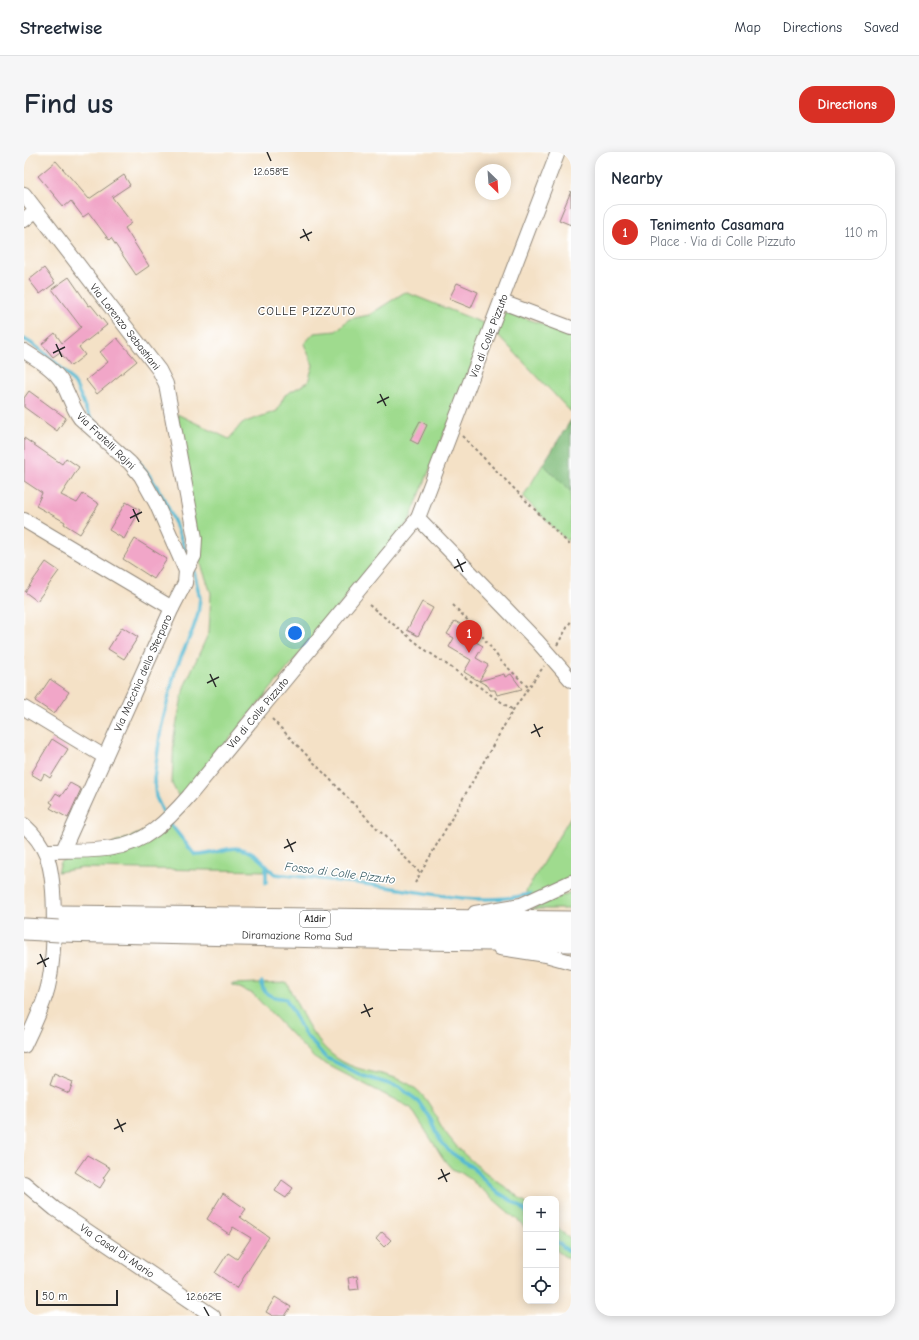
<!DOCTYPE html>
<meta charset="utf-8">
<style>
body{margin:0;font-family:"Comic Neue",sans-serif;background:#f6f6f7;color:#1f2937}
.controls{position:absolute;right:12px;bottom:12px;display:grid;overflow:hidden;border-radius:8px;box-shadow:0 2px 10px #0003}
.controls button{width:36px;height:36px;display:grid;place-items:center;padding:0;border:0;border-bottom:1px solid #e0e1e3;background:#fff;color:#1f2937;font:20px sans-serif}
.compass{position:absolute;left:451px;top:12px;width:36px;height:36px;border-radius:50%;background:#fff;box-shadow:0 2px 10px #0003;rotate:155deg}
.scale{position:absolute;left:12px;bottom:10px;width:82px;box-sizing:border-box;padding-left:4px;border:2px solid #2b2b2b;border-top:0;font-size:11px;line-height:14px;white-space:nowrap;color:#2b2b2b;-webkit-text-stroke:3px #fff;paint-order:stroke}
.you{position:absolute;left:271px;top:481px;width:14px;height:14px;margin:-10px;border:3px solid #fff;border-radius:50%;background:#1a73e8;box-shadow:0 0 0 6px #1a73e833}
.badge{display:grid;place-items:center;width:26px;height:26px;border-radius:50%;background:#d93025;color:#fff;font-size:13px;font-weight:700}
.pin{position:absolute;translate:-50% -33px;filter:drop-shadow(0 1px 2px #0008)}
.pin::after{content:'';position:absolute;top:21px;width:14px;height:12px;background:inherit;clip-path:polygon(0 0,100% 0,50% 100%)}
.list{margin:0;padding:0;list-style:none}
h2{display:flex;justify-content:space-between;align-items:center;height:52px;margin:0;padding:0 16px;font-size:17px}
h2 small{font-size:13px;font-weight:400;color:#747a83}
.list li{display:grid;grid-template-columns:26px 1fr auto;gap:12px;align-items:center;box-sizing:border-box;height:56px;margin:0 8px 8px;padding:0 8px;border:1px solid #e0e1e3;border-radius:16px}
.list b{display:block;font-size:15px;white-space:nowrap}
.list p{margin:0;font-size:13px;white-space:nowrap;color:#747a83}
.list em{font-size:13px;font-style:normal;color:#747a83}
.icon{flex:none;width:22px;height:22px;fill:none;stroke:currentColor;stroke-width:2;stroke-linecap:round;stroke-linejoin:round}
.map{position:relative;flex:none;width:547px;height:1164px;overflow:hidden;border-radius:16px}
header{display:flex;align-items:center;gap:24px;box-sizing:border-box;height:56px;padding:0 20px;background:#fff;border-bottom:1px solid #e0e1e3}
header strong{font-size:19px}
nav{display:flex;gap:22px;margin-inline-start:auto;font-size:14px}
.intro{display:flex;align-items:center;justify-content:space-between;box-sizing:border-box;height:96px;padding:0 24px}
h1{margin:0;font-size:28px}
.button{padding:10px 18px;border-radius:16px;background:#d93025;color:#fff;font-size:14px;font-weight:700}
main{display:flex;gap:24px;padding:0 24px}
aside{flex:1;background:#fff;border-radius:16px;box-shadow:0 2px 10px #0003}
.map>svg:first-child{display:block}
.green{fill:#9fdb8e;stroke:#65835c}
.forest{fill:#7fbb79;stroke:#557352}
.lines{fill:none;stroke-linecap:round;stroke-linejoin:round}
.stream{stroke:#54b9d2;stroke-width:3.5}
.building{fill:#f1a6c8}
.minor-casing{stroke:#908678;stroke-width:16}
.highway-casing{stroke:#908678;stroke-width:23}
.path{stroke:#908678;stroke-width:2;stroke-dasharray:3 3;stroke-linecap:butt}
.minor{stroke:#fff;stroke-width:14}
.highway{stroke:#fff;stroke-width:21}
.highway-bridge-casing{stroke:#908678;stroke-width:23;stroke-linecap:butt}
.highway-bridge{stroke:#fff;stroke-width:21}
.ticks{fill:none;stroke:#2b2b2b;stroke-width:1.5}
.labels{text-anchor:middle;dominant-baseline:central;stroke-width:3;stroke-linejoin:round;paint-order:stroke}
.shield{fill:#fff;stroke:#6b6b6b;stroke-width:1}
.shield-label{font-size:10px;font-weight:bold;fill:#2b2b2b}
.street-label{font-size:11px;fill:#2b2b2b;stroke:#fff}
.neighbourhood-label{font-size:12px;letter-spacing:1px;fill:#2b2b2b;stroke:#fff}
.water-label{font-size:12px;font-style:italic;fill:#395d65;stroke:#fff}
.ticks-label{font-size:10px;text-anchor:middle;fill:#2b2b2b;stroke:#fff;stroke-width:3;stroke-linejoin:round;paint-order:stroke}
</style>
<header>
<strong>Streetwise</strong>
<nav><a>Map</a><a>Directions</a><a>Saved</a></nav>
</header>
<div class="intro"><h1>Find us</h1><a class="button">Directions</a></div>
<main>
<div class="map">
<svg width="547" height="1164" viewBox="0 0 547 1164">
<rect width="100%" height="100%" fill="#fff"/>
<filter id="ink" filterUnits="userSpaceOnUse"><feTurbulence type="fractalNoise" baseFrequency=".025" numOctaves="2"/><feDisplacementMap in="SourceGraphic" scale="8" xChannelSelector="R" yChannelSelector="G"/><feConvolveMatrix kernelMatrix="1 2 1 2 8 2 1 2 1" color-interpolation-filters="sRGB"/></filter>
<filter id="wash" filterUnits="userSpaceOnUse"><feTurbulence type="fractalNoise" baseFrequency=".012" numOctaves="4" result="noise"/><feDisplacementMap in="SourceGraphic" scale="16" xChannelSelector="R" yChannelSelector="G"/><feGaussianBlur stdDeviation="0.9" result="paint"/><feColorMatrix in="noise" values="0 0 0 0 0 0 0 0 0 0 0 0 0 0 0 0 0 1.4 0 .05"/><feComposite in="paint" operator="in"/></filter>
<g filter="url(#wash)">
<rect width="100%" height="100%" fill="#f4e1c6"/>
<g class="green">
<polygon points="381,140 464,173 385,369 156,647 148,632 150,584 160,535 185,480 187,441 175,407 153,262 205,287 218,271 253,259 261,243 284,230 289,213 280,192 290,181 312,179 325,167 345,163"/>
<polygon points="481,159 547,182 547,260 473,182"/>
<polygon points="519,312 547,340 547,383 543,389 499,345"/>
<polygon points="547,664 547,726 504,747 502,739"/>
<path d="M145 670 171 703C197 704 207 687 233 705 238 709 241 715 246 719L58 716 34 720 37 710 44 706 60 703Z"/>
<polygon points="547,740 547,757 507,757"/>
<path d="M262 830C280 864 292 903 333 916 352 922 375 923 392 937 408 950 412 969 424 984 444 1011 476 1030 502 1051V1077L497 1071 439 1021 428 1017 421 1009 387 956 290 906 229 842 207 832Z"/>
<polygon points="532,1075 547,1087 547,1109 532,1098"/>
</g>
<polygon class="forest" points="547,268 547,340 519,312"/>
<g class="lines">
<g class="stream">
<path d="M0 187C14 194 47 222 53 236 60 249 59 258 70 269"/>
<path d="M92 289C131 318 149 362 164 406"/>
<polyline points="141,664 132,645 130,627 137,576 151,519 169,477 174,462 176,446 170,420"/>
<path d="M145 670 171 703C197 704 208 686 233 705 240 710 244 717 251 722 288 726 326 730 363 735 408 742 461 754 506 742"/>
<polyline points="242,716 242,731"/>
<path d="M238 830C238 845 251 845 262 847L280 881 301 905 339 924 375 935 394 949 407 968 416 988 425 999 449 1016 470 1038 496 1054 502 1060"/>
<polyline points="532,1089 547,1101"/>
</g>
</g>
<g id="blocks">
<g class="building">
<polygon points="32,9 65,47 100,23 106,33 88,45 108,71 101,76 125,114 112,123 87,86 85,88 65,61 59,65 47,49 40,55 14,24"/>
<polygon points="547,39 547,73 535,68"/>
<polygon points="20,116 31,131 16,142 5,128"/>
<polygon points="45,125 65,154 67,153 83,173 55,195 61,203 47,214 36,200 29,205 18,192 31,181 38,191 57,175 28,137"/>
<polygon points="433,131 454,140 447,156 425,147"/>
<polygon points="93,186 113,209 73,242 62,228 84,210 76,200"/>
<polygon points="5,239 42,266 33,279 0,255 0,246"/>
<polygon points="396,269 403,273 394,292 386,288"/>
<polygon points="0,286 38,312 42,306 55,315 37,343 53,351 59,342 75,352 56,382 40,372 41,370 12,354 18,341 0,329"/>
<polygon points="102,350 116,358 100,387 85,378"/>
<polygon points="111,387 143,407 130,427 99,407"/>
<polygon points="22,410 35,419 13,449 1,440"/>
<polygon points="398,450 409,456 394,484 383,478"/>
<polygon points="431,469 456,484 452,490 459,494 452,506 464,513 455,529 440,520 447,508 425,495 430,486 423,482"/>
<polygon points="98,475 114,485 100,507 84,497"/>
<polygon points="480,522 481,525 487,522 498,537 473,543 471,538 466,538 464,534 455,529"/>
<polygon points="26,527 45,540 30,562 11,549"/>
<polygon points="28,587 44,597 26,626 20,622 17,628 7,622"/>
<polygon points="46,631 57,637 44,666 26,656 29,652 26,650 32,641 37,644"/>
<polygon points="30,922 49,930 45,941 26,933"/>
<polygon points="63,1003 86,1016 79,1026 81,1028 76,1036 51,1020"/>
<polygon points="258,1028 269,1036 262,1046 251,1039"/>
<polygon points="199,1041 222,1057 216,1065 245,1085 213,1136 191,1121 204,1101 213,1107 227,1086 209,1075 205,1082 183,1067"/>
<polygon points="358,1080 367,1088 360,1095 352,1087"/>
<polygon points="333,1124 335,1137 326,1138 324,1126"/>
<polygon points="251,1145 267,1155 261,1164 249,1164 242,1160"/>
</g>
</g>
</g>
<g filter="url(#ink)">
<use href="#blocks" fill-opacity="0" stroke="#908678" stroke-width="1"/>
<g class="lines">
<g class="minor-casing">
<g id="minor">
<polyline points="0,42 135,218 142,232 171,386 170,404 162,419"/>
<polyline points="0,68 12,58"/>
<polyline points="478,150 547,176"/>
<path d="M0 199C14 208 31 217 39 232 45 243 48 255 56 266L106 311 117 324 132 351 162 419 161 431 148 456"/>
<polyline points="394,366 513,489 547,528"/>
<polyline points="0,368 148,456 39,698"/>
<polyline points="0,556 81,605"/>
<path d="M0 673C10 682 18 692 23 705 33 733 31 804 24 835 19 855 9 875 0 894"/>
<path d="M21 699C43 698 66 700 88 696 121 692 144 668 165 644L394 366 534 0"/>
<polyline points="451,761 497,753 547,730"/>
<polyline points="476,796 522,803 547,810"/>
<polyline points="0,1031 31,1057 189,1164"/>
</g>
</g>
<g class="highway-casing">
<g id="highway">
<polyline points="34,764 547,770"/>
<polyline points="0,777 19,778"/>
<polyline points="35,779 392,787 547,789"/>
</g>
</g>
<g class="path">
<polyline points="438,284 547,394"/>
<polyline points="345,453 403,499 489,558"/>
<polyline points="429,453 456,481 477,509 505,536"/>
<polyline points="533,493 547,469"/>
<polyline points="248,567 396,721"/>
<polyline points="391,731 489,558 520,514"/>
</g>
<use href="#minor" class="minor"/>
<use href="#highway" class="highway"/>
<g class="highway-bridge-casing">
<polyline id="highway-bridge" points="19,778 35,779"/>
</g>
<use href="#highway-bridge" class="highway-bridge"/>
</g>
</g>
<path class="ticks" d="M243 0 247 9M279 77 285 89M276 86 288 80M32 192 38 205M29 201 41 195M356 242 362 254M353 251 365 245M109 357 115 370M106 366 118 360M433 407 439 420M430 416 442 410M186 522 192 535M183 531 195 525M510 572 516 585M507 581 519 575M263 687 269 700M260 696 272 690M16 802 22 815M13 812 25 806M340 852 346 865M337 861 349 856M93 967 99 980M90 977 102 971M417 1017 423 1030M414 1027 426 1021M180 1155 185 1164"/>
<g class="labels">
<rect class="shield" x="276" y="759" width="30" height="16" rx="3"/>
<g class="shield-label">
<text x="291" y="767">A1dir</text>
</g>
<g class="street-label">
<text transform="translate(101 175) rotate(52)">Via Lorenzo Sebastiani</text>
<text transform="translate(465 184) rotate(-69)">Via di Colle Pizzuto</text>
<text transform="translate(82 289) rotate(44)">Via Fratelli Rojni</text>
<text transform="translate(119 521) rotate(-66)">Via Macchia dello Sterparo</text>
<text transform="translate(234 561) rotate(-50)">Via di Colle Pizzuto</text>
<text transform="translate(273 784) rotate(1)">Diramazione Roma Sud</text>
<text transform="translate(93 1099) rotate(34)">Via Casal Di Mario</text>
</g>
<g class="neighbourhood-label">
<text x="283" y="159">COLLE PIZZUTO</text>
</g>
<g class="water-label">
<text transform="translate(316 721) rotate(7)">Fosso di Colle Pizzuto</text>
</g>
</g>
<g class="ticks-label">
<text x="247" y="23">12.658°E</text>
<text x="180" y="1148">12.662°E</text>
</g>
</svg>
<div class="controls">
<button>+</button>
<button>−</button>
<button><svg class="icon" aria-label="locate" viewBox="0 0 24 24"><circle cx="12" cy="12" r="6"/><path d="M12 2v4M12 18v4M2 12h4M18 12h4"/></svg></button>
</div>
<svg class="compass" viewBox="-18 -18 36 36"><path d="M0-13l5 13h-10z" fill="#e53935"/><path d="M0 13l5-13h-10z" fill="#747a83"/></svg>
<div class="scale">50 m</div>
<div class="you"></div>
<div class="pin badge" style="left:445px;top:501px">1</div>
</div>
<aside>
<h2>Nearby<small></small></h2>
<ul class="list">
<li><span class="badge">1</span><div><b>Tenimento Casamara</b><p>Place · Via di Colle Pizzuto</p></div><em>110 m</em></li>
</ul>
</aside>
</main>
